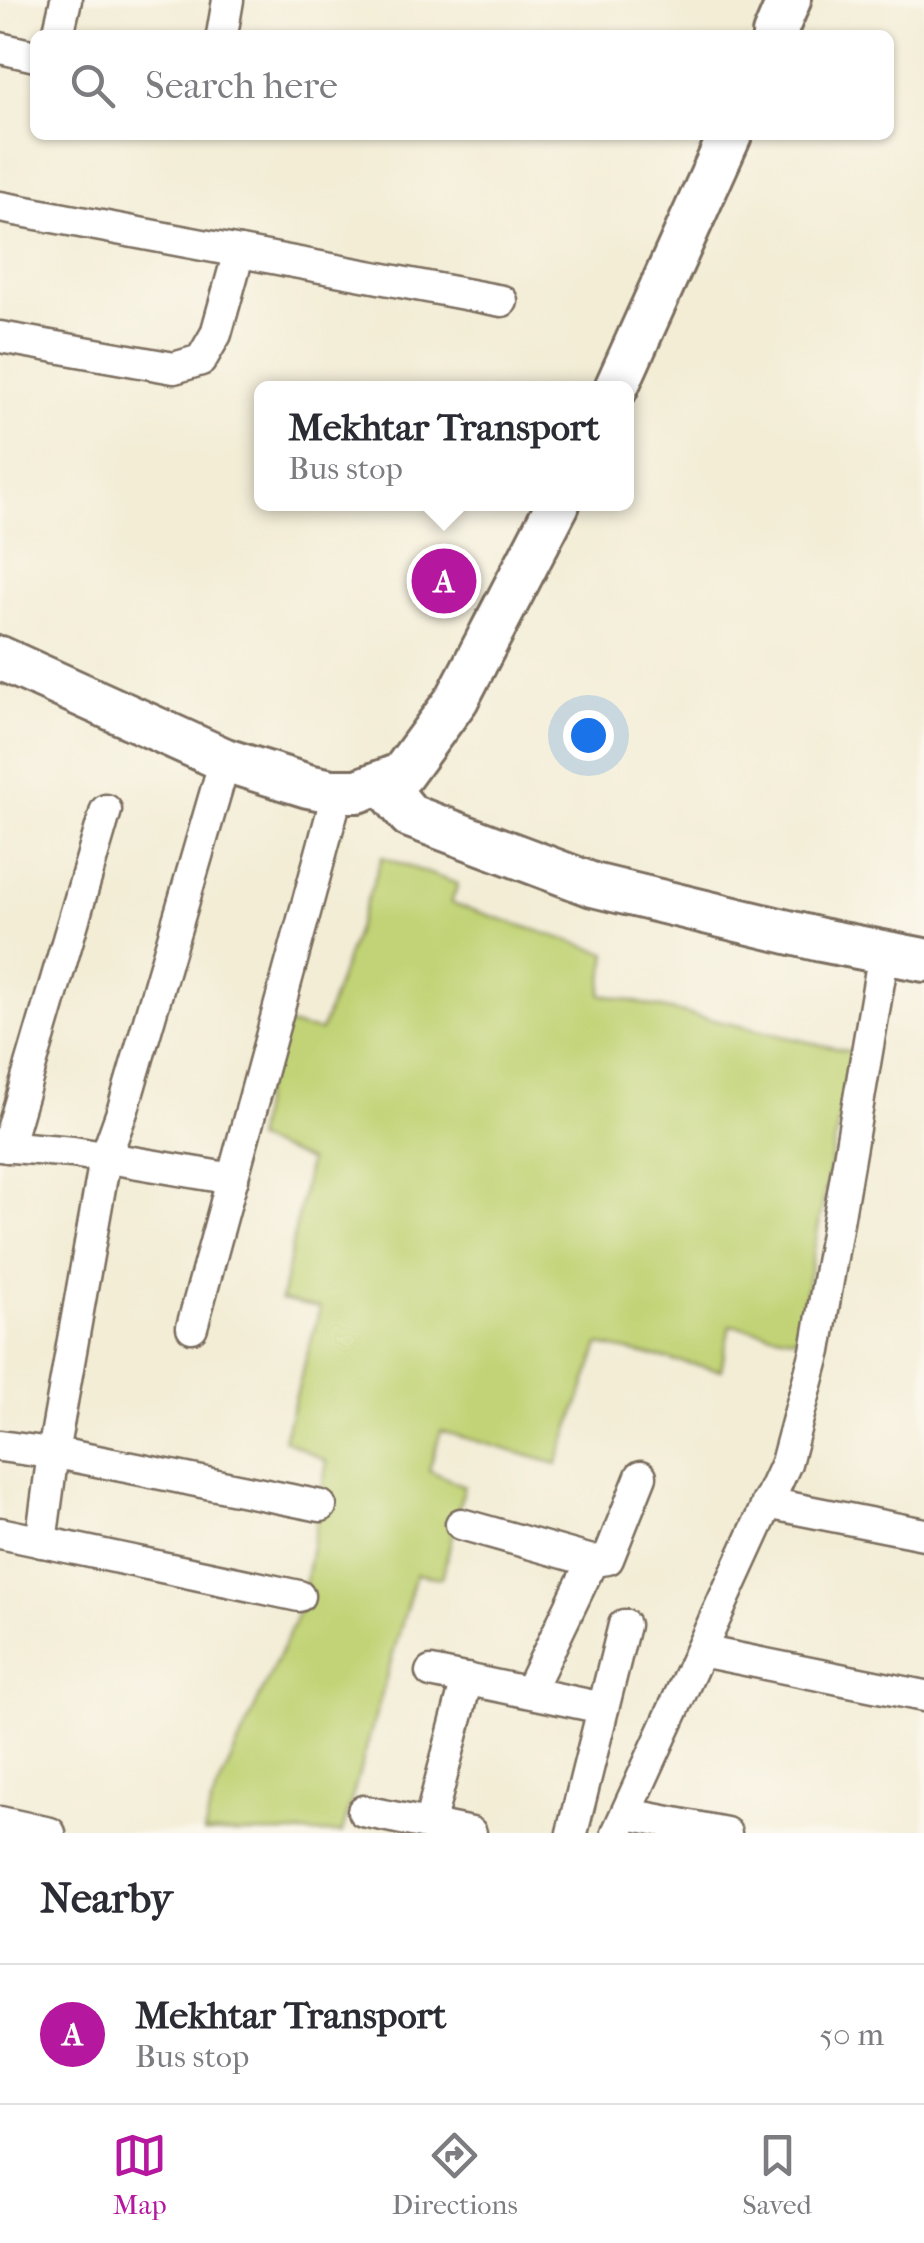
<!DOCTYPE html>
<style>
body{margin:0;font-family:"IM FELL French Canon",serif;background:#f7f7f7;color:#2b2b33}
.you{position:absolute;left:588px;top:735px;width:35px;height:35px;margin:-25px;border:8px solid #fff;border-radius:50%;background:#1a73e8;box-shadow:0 0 0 15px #1a73e833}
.badge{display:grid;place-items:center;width:65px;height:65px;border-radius:50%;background:#b5179e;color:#fff;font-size:32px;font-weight:700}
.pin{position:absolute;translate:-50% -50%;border:5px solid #fff;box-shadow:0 2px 10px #0006}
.popup{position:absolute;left:254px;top:381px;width:380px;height:130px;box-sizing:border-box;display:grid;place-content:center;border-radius:15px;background:#fff;filter:drop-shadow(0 2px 8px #0005);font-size:32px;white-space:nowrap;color:#7c7c81}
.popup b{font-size:38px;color:#2b2b33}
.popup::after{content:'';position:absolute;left:50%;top:100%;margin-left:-20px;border:20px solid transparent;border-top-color:#fff}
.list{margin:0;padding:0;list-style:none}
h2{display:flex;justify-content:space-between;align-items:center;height:130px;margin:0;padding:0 40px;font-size:42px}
h2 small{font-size:32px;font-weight:400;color:#7c7c81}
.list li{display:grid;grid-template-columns:65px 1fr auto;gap:30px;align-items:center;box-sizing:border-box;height:140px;padding:0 40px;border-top:2px solid #e1e1e2}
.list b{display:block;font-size:38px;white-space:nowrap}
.list p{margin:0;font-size:32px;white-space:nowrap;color:#7c7c81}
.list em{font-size:32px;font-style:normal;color:#7c7c81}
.icon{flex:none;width:55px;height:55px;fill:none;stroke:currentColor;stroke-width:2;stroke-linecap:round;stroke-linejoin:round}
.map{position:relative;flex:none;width:924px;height:1833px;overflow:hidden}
.search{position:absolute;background:#fff;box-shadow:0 2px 8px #0004;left:30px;right:30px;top:30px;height:110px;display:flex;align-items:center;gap:25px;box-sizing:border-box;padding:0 35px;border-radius:15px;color:#7c7c81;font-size:38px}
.sheet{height:270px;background:#fff}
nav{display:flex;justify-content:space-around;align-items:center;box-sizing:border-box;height:140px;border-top:2px solid #e1e1e2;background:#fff;font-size:28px;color:#7c7c81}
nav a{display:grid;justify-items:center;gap:5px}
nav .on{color:#b5179e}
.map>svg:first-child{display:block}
.green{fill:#c1d376;stroke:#7e7e4a;stroke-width:2.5}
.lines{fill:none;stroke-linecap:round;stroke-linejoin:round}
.street-casing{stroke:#7b6e5e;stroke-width:35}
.secondary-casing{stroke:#7b6e5e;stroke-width:48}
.street{stroke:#fff;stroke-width:30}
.secondary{stroke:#fff;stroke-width:42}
</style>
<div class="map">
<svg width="924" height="1833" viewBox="0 0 924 1833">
<rect width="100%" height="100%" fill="#fbf7ec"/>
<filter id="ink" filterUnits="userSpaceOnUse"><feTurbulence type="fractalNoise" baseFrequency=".01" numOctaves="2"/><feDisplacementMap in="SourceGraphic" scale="20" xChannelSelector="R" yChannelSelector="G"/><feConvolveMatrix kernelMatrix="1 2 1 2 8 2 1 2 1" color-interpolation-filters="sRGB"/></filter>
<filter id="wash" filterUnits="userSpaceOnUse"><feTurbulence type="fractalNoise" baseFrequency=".0048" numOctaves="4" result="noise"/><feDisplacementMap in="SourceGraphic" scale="40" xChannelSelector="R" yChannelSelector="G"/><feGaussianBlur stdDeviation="2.25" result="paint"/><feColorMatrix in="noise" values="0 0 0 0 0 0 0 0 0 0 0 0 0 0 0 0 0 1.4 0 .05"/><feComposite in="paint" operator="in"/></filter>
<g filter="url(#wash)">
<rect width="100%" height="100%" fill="#f3edd6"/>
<polygon class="green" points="382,857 458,884 451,903 607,953 601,994 852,1052 797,1338 730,1325 721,1370 599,1345 557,1464 441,1431 429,1470 464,1486 442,1578 416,1574 342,1833 204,1833 211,1804 301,1607 327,1462 284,1439 320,1308 281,1300 309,1161 255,1140 275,1023 321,1031"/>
</g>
<g filter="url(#ink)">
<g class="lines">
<g class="street-casing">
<g id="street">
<polyline points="58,35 66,0"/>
<polyline points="222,35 228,0"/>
<polyline points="0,48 35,56"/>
<polyline points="0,207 502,301"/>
<polyline points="0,337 174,368 201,360 216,334 239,252"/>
<polyline points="0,1146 73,1152 233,1179"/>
<polyline points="7,1147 106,810"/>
<polyline points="192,1327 338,791"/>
<polyline points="0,1446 72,1456 321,1506"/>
<polyline points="767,1503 924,1534"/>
<polyline points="461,1524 592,1561"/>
<polyline points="0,1533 299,1596"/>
<polyline points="41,1542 53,1453 105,1159 123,1109 225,760"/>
<polyline points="701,1651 924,1696"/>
<polyline points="431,1672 603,1708"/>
<polyline points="529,1692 592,1561 608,1559 641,1476"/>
<polyline points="363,1811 471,1833"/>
<polyline points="628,1814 726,1833"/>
<polyline points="0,1822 50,1833"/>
<polyline points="429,1825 467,1679"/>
<polyline points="572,1833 624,1625"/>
<polyline points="617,1833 786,1463 816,1351 884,952"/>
</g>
</g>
<g class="secondary-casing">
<g id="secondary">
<polyline points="774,35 789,0"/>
<polyline points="616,388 730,135"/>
<polyline points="0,658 225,760 308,786 332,791 358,791 402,774 457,699 558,504"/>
<polyline points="383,783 410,816 593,885 821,940 924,960"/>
</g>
</g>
<use href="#street" class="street"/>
<use href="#secondary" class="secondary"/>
</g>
</g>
</svg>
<div class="you"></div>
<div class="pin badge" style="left:444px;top:581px">A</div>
<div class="popup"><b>Mekhtar Transport</b>Bus stop</div>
<div class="search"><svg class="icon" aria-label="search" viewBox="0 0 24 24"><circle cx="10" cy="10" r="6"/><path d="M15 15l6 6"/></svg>Search here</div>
</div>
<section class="sheet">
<h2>Nearby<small></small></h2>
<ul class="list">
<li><span class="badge">A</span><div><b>Mekhtar Transport</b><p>Bus stop</p></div><em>50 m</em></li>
</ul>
</section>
<nav>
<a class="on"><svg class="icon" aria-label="map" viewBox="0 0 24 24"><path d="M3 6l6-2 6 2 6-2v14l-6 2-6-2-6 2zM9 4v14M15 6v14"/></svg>Map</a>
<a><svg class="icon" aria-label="directions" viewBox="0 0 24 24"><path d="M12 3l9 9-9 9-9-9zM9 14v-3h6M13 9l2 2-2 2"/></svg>Directions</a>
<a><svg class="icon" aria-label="saved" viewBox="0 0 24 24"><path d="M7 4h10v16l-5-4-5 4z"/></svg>Saved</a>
</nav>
